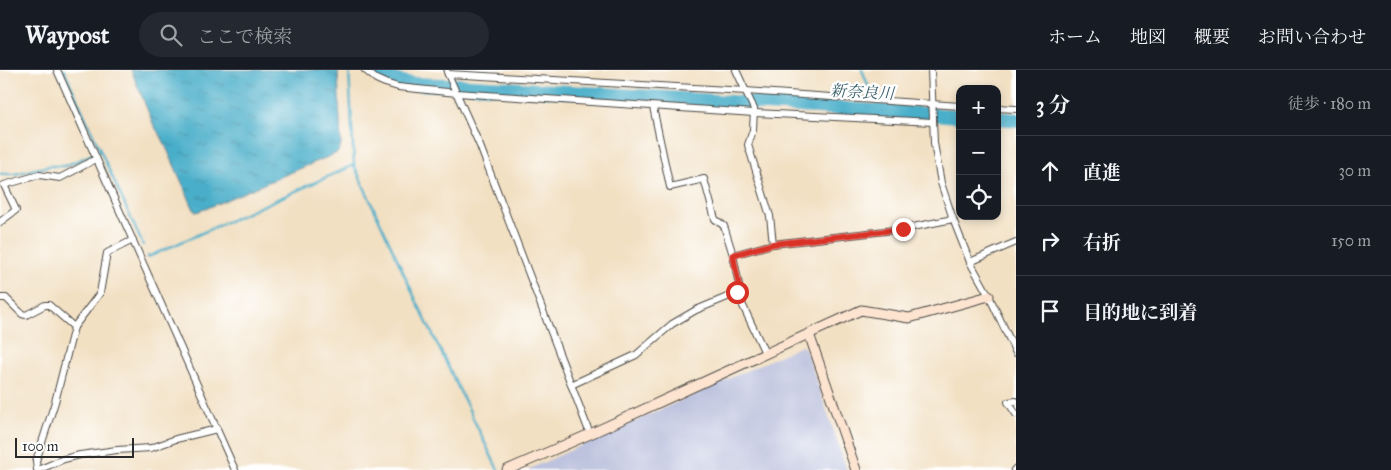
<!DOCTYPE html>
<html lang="ja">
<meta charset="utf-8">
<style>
body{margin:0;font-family:"IM FELL Great Primer","Noto Serif JP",serif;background:#242831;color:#f1f3f6}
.controls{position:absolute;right:15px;top:15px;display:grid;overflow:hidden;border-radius:10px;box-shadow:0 2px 8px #0003}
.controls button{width:45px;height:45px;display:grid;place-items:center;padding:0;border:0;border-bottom:1px solid #363941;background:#171b24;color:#f1f3f6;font:25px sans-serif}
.scale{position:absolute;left:15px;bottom:12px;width:119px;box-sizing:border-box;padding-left:5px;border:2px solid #2b2b2b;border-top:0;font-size:14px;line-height:18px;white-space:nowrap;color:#2b2b2b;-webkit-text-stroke:4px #fff;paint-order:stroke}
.stop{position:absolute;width:15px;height:15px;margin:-11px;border:4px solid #d93025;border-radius:50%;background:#fff}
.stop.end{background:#d93025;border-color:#fff;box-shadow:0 1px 5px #0008}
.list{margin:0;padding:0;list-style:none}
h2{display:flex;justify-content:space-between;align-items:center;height:65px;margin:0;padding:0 20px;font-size:21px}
h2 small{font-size:16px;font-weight:400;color:#9ea1a6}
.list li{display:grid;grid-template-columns:32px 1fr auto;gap:15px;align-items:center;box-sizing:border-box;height:70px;padding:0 20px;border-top:1px solid #363941}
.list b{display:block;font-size:19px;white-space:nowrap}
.list em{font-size:16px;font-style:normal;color:#9ea1a6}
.icon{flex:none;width:28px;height:28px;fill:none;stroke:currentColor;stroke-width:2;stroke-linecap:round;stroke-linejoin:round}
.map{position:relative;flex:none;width:1016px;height:400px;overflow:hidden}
header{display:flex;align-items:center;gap:30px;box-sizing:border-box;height:70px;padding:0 25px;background:#171b24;border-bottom:1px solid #363941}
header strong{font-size:24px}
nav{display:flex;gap:28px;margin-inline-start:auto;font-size:18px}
.search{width:350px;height:45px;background:#242831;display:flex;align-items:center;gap:12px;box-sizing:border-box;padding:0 18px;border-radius:28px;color:#9ea1a6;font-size:19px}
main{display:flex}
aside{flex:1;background:#171b24}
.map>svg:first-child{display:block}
.industrial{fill:#bdc3de}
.water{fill:url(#water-ripples);stroke:#3a6c7a}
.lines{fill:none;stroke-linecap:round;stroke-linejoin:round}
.stream{stroke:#4aaec9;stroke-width:2.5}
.river{stroke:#4aaec9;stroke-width:14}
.street-casing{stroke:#494642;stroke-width:8}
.secondary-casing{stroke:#494642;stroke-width:11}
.street{stroke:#fff;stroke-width:6}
.secondary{stroke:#fde4d1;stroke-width:9}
.route{stroke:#d93025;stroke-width:6}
.labels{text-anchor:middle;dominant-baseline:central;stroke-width:4.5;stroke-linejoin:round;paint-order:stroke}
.water-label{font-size:16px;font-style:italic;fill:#375f6a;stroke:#fff}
</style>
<header>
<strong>Waypost</strong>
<div class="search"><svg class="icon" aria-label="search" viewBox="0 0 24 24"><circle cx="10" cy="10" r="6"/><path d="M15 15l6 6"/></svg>ここで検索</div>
<nav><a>ホーム</a><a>地図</a><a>概要</a><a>お問い合わせ</a></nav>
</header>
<main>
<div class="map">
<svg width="1016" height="400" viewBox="0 0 1016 400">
<defs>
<pattern id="water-ripples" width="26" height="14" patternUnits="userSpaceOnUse" patternTransform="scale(1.25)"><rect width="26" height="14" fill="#4aaec9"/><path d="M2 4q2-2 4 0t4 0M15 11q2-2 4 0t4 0" fill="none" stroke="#3e8ea3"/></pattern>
</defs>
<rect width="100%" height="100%" fill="#fff"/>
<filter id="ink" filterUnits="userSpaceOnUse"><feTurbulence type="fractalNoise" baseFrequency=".02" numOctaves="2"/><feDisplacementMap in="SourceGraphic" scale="10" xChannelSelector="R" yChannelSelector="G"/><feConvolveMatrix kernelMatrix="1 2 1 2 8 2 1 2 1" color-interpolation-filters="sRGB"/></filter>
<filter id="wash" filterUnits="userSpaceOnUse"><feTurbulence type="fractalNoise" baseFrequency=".0096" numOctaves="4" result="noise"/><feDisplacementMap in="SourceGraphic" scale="20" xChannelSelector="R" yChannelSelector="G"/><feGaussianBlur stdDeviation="1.12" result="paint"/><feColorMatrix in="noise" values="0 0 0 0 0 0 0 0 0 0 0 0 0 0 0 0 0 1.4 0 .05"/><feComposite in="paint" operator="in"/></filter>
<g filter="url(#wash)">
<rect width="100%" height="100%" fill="#f2e0c3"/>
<polygon class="industrial" points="801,276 805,278 847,400 527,400"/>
<polygon class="water" points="131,0 338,0 341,75 340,79 337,83 200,141 195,142 162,68 154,56"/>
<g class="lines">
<g class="stream">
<polyline points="64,0 143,175"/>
<polyline points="349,0 354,95 415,228 498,400"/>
<polyline points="862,0 872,25"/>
<polyline points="0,104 15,104 49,96 65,96 100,81"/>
<polyline points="148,186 148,187 354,95"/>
</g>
<g class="river">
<path d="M375 0C399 18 430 14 458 15L960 46"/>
<polyline points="997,48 1016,50"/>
</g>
</g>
</g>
<g filter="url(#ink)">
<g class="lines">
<g class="street-casing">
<g id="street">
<polyline points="57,0 235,400"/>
<polyline points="365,0 376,9 385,13 398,17 457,23 754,43 933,52"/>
<polyline points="736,0 754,39 753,60 748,75 770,146 773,174"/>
<polyline points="931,0 934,73 941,113 953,149 970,192 989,226 1016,283"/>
<polyline points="447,2 480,76 590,364"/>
<polyline points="448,4 746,21 960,36"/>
<polyline points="653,37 670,117 704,109 715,149 724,156 733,185"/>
<polyline points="997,38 1016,39"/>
<polyline points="0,152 16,140 4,115 39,105 60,108 96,89"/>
<polyline points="970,192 1016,172"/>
<polyline points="0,228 6,228 22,244 26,245 45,235 49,235 74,257"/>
<polyline points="765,283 737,223 739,215 733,185 773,174 903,159 953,149"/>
<polyline points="571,315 636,285 672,254 696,240 737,223"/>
<polyline points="1016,331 1008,332 1016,344"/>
<polyline points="37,400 36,391 55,332 74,257 100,223 107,183 133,170"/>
<polyline points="38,400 64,389 80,385 117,380 151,378 176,369 217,359"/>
<polyline points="1014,400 1016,398"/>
</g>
</g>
<g class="secondary-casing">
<g id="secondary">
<polyline points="809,264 856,400"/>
<polyline points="507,400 590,364 861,240 909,248 989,226"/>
</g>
</g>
<use href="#street" class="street"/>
<use href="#secondary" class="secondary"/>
</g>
</g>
<g class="lines" filter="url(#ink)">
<polyline class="route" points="737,222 739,216 733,185 773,174 903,159"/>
</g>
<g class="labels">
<g class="water-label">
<text transform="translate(862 22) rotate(3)">新奈良川</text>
</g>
</g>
</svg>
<div class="controls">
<button>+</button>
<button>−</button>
<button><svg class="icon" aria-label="locate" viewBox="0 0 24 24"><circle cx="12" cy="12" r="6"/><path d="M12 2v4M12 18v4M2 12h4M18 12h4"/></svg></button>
</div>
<div class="scale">100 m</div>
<div class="stop" style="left:737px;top:222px"></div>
<div class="stop end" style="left:903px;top:159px"></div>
</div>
<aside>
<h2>3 分<small>徒歩 · 180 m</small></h2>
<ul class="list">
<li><svg class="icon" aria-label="ahead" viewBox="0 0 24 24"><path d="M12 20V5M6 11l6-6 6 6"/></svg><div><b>直進</b></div><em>30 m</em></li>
<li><svg class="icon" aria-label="right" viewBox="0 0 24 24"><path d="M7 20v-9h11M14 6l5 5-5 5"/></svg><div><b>右折</b></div><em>150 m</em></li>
<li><svg class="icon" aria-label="arrive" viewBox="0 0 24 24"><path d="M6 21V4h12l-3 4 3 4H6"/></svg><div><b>目的地に到着</b></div></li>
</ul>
</aside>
</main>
